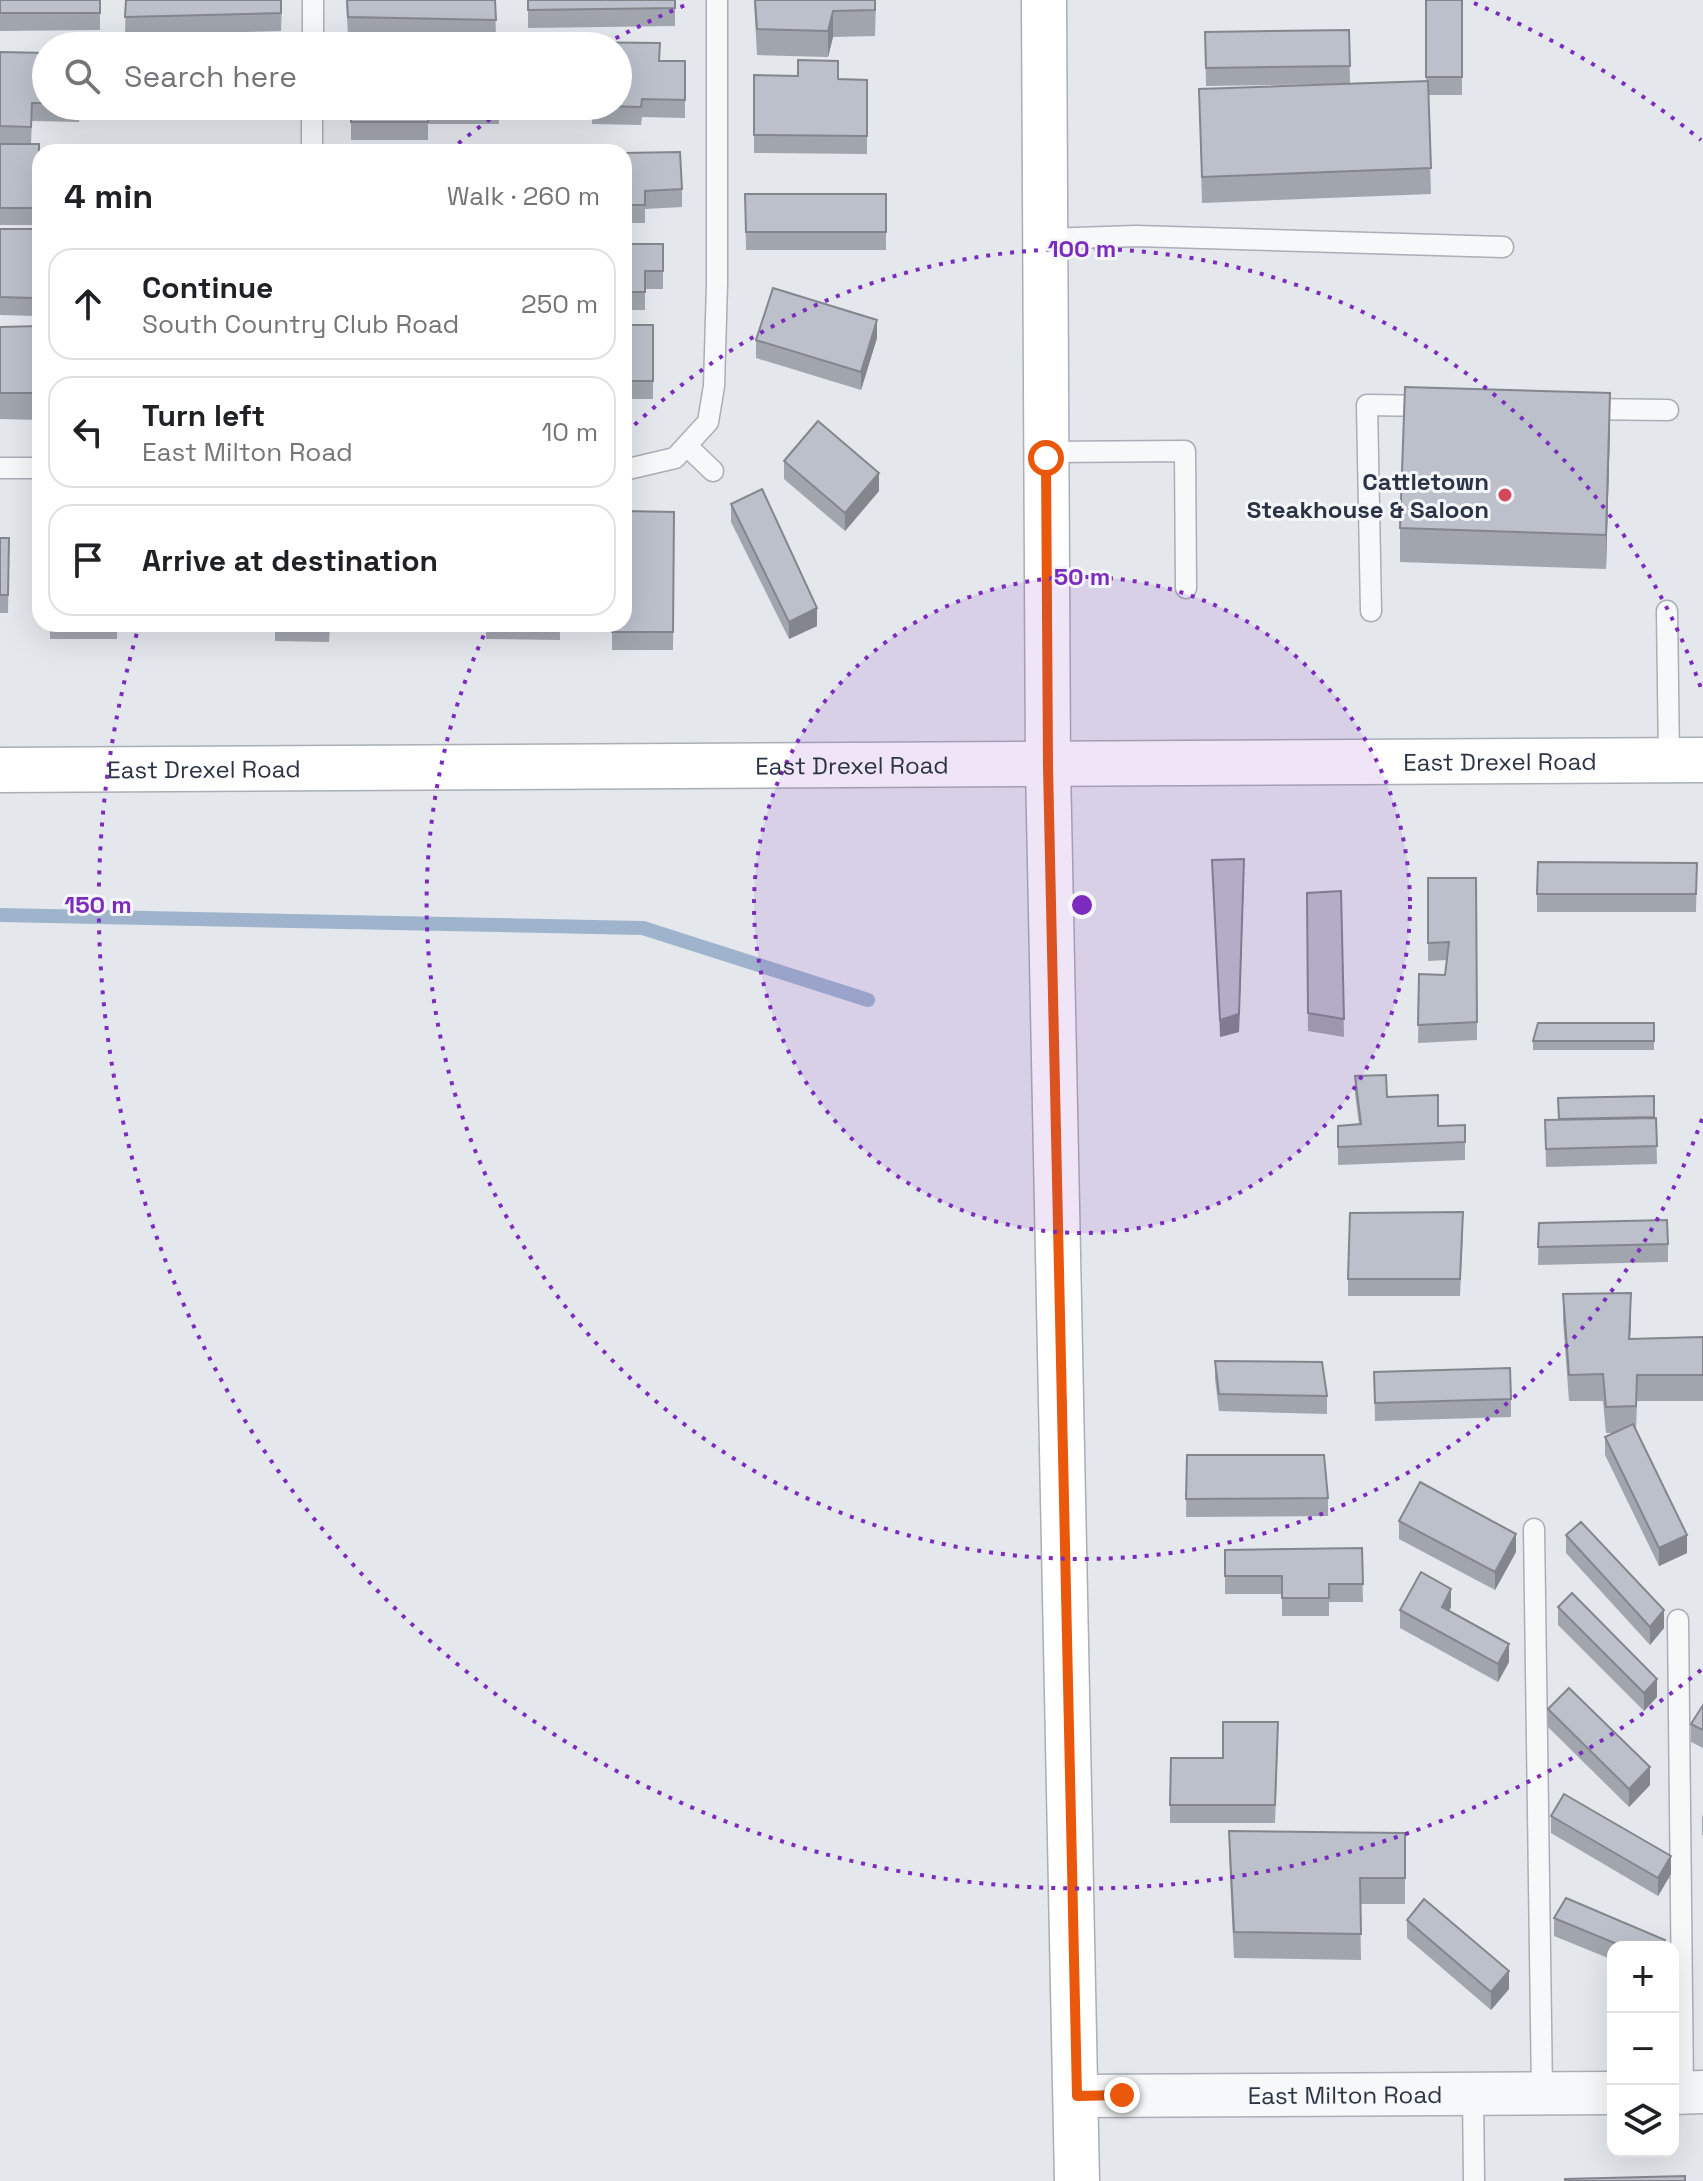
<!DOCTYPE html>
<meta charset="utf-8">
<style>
body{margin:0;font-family:"Space Grotesk",sans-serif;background:#f2f2f2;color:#202124}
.controls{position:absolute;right:24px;bottom:24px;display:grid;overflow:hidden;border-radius:16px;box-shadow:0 8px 32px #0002}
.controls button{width:72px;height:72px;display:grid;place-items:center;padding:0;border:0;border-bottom:2px solid #e0e0e0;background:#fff;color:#202124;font:40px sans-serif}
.stop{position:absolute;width:24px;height:24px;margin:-18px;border:6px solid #ea580c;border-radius:50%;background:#fff}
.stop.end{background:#ea580c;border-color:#fff;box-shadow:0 2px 8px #0008}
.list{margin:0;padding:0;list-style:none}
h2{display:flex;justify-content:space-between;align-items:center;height:104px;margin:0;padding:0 32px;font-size:34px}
h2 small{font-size:26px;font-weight:400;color:#757577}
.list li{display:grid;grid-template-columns:52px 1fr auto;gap:24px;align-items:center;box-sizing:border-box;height:112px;margin:0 16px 16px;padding:0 16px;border:2px solid #e0e0e0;border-radius:24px}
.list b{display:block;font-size:30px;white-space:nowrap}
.list p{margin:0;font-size:26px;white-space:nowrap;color:#757577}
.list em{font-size:26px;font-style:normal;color:#757577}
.icon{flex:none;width:44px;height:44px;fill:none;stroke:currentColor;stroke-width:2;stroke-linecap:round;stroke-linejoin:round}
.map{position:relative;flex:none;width:1703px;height:2181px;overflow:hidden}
.search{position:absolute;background:#fff;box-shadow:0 8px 32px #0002;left:32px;top:32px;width:600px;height:88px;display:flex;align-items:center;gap:20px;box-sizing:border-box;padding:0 28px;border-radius:44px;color:#757577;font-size:30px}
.panel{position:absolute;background:#fff;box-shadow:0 8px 32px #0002;left:32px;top:144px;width:600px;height:488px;border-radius:24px}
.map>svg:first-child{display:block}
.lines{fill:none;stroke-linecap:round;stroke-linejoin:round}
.stream{stroke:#9fb4cc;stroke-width:14}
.lane-casing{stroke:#a9aeb7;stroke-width:23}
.street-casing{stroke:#a9aeb7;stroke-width:45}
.secondary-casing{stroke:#a9aeb7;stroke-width:47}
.lane{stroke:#f7f8fa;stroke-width:20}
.street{stroke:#f7f8fa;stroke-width:42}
.secondary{stroke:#fff;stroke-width:44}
.wall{fill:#a1a5ae}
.shaded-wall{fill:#83868d}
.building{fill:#bbc0ca;stroke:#83868d;stroke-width:2}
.route{stroke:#ea580c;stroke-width:10}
.ring{fill:none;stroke:#7b2cbf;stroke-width:4;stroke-dasharray:4 8}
.poi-dot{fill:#d1495b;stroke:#f4f6f9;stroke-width:3}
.labels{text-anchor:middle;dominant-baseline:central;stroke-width:6;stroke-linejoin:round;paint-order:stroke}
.poi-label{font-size:24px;font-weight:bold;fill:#2b3445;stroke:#f4f6f9;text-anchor:end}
.street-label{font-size:24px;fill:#2b3445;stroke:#f4f6f9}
.centre{fill:#7b2cbf;stroke:#f4f6f9;stroke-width:4}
.ring-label{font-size:24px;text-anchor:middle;font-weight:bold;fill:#7b2cbf;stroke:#f4f6f9;stroke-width:6;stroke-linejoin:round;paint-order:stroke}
</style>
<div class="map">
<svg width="1703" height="2181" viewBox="0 0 1703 2181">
<rect width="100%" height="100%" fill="#e4e7ec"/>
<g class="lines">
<polyline class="stream" points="0,915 643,928 868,1000"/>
<g class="lane-casing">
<g id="lane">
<polyline points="313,46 313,0"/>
<polyline points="312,152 312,106"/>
<polyline points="1045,239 1136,236 1503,247"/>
<polyline points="1584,409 1668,410"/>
<polyline points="687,446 713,471"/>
<polyline points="1047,452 1185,451 1186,588"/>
<polyline points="0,468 40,468"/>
<polyline points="624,470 675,458 708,422 714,386 717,284 717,0"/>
<polyline points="1371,611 1367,405 1432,406"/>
<polyline points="1667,611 1669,760"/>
<polyline points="1534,1529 1542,2093"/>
<polyline points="1678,1620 1683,2092"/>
<polyline points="1473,2094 1474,2181"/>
</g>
</g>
<g class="street-casing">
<g id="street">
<polyline points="1673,2093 1703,2092"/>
<path id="s1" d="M1077 2096 1613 2093"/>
</g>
</g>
<g class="secondary-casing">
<g id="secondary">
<polyline points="1044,0 1048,766 1077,2181"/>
<path id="s2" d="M0 770 1703 760"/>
</g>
</g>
<use href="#lane" class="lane"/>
<use href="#street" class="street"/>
<use href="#secondary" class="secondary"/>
</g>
<g class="wall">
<polygon points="0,0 100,0 100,30 0,31"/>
<polygon points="126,0 282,0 281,31 125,35"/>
<polygon points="346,0 495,0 496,38 348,35"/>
<polygon points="528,0 675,0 675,26 528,28"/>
<polygon points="754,0 876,0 875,36 833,37 828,57 757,55"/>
<polygon points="1426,0 1462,0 1462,95 1428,95 1431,194 1202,203 1199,89 1334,84 1206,86 1205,32 1349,30 1350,83 1426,81"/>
<polygon points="0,52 46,53 46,106 80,106 79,122 32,121 31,144 39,161 40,161 40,225 0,225"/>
<polygon points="660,61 685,61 685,118 642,117 641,125 592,124 592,116 526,115 526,106 618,106"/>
<polygon points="754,75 867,80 867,154 754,153"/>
<rect x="120" y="106" width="162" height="10"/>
<polygon points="351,106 499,106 499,124 428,124 428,140 351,140"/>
<polygon points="624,153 682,189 682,207 645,209 645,223 624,223"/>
<polygon points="745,194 886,194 886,250 746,250"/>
<polygon points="0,229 40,229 40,298 34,298 34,316 0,315"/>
<polygon points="624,244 663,244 663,289 645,289 645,310 624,310"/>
<polygon points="624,325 653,325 653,399 627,399 627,416 624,416"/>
<polygon points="40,326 40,420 0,419 0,327"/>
<polygon points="877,338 861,390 756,358 756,340"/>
<polygon points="1610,427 1606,569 1400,562 1400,528"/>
<polygon points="784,461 879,491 845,531 784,479"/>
<rect x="37" y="501" width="3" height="114"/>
<polygon points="731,504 817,626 789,639 731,522"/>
<polygon points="674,512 673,650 612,650 612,624"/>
<polygon points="0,538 9,538 8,613 0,613"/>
<rect x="50" y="624" width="67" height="15"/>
<polygon points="160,624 193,624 160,626"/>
<polygon points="275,624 330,624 329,642 275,641"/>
<polygon points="390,624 447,624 446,628 390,626"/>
<polygon points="486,624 560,624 560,640 486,639"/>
<polygon points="1212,860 1244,877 1239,1032 1220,1037"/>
<polygon points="1697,863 1696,912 1537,912 1537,894"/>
<polygon points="1428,878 1476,878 1477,1040 1418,1043 1419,974 1445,975 1447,960 1428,961"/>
<polygon points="1341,891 1344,1037 1308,1031 1307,893"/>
<polygon points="1654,1023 1654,1050 1533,1050 1533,1041"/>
<polygon points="1355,1076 1387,1097 1438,1126 1465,1125 1465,1160 1338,1165 1338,1126 1359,1124 1355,1094"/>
<polygon points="1656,1118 1657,1164 1546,1167 1545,1120"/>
<polygon points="1539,1223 1668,1244 1668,1262 1538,1265"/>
<polygon points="1463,1230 1460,1296 1348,1296 1348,1279"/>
<polygon points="1563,1294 1631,1319 1630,1339 1703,1337 1703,1401 1637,1401 1636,1431 1687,1553 1659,1566 1605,1455 1605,1437 1614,1433 1606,1433 1603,1401 1569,1401 1563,1320"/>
<polygon points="1215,1361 1327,1396 1327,1414 1219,1411 1215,1379"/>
<polygon points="1374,1372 1511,1399 1511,1417 1375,1421"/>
<polygon points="1187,1455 1328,1498 1328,1516 1186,1517"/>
<polygon points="1399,1521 1516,1552 1495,1590 1399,1539"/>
<polygon points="1566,1535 1664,1628 1650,1645 1566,1553"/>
<polygon points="1362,1548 1363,1602 1329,1602 1329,1616 1282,1616 1282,1594 1225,1594 1225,1550"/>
<polygon points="1451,1607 1449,1611 1509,1662 1498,1682 1400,1628 1400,1610"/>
<polygon points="1558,1607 1657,1697 1644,1711 1558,1625"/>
<polygon points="1703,1705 1703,1748 1691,1742 1691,1724"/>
<polygon points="1548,1709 1650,1785 1629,1807 1548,1727"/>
<polygon points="1278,1740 1275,1823 1170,1823 1170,1805 1223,1758"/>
<polygon points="1703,1815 1703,1836 1702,1835 1702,1817"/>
<polygon points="1551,1816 1671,1874 1658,1896 1551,1833"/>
<polygon points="1229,1831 1405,1833 1405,1904 1360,1904 1361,1960 1234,1958 1229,1857"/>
<polygon points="1554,1918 1665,1947 1613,1947 1613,1960 1554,1936"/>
<polygon points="1407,1920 1509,1989 1491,2010 1407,1938"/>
</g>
<g class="shaded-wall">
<polygon points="833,11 833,37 828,57 828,31"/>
<polygon points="877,320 877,338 861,390 861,372"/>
<polygon points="1610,393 1610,427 1606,569 1606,535"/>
<polygon points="879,473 879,491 845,531 845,513"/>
<polygon points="817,608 817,626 789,639 789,622"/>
<polygon points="1244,859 1239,1032 1220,1037 1220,1020"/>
<polygon points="1631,1293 1631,1319 1629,1365 1629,1339"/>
<polygon points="1516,1534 1516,1552 1495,1590 1495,1572"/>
<polygon points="1687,1535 1687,1553 1659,1566 1659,1548"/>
<polygon points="1451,1589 1451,1607 1442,1625 1442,1607"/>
<polygon points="1664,1610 1664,1628 1650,1645 1650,1627"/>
<polygon points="1509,1644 1509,1662 1498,1682 1498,1664"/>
<polygon points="1657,1679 1657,1697 1644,1711 1644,1693"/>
<polygon points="1650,1767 1650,1785 1629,1807 1629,1789"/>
<polygon points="1671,1856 1671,1874 1658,1896 1658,1878"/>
<polygon points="1509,1971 1509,1989 1491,2010 1491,1992"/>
</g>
<g class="building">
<rect x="0" y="0" width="100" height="13"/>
<polygon points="126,0 281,0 281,13 125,17"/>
<polygon points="347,0 495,0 496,20 348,17"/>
<polygon points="528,0 675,0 675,8 528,10"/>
<polygon points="755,0 875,0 875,10 833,11 828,31 757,29"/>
<rect x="1426" y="0" width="36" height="77"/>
<polygon points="1349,30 1350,66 1206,68 1205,32"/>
<polygon points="566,42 660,43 659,61 685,61 685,100 642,99 641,107 604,106 618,106 618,46 566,46"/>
<polygon points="0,52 46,53 46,103 32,103 31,127 0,126"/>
<polygon points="798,60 838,61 838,79 867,80 867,136 754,135 754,75 798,76"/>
<polygon points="1428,81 1431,168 1202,177 1199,89"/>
<rect x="351" y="106" width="77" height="16"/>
<polygon points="0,144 39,144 39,161 40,161 40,208 0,208"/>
<polygon points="276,145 276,152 128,152 128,149"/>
<polygon points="680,152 682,189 645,191 645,205 624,205 624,153"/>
<polygon points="745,194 886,194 886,232 746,232"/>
<polygon points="0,229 40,229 40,280 34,280 34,298 0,297"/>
<polygon points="624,244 663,244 663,271 645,271 645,292 624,292"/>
<polygon points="773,288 877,320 861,372 756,340"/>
<polygon points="624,325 653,325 653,381 627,381 627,398 624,398"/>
<polygon points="40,326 40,393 0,393 0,327"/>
<polygon points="1405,387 1610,393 1606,535 1400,528"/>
<polygon points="818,421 879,473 845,513 784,461"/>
<polygon points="762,489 817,608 789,622 731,504"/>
<rect x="37" y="501" width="3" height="87"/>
<polygon points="624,511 674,512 673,632 612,632 612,624 624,624"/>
<polygon points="0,538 9,538 8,595 0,595"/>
<polygon points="1244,859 1239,1014 1220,1020 1212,860"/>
<polygon points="1538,862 1697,863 1696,894 1537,894"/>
<polygon points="1428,878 1476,878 1477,1022 1418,1025 1419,974 1445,975 1449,942 1428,943"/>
<polygon points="1341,891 1344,1019 1308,1013 1307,893"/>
<polygon points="1538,1023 1654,1023 1654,1041 1533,1041"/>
<polygon points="1386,1075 1387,1097 1438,1095 1438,1126 1465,1125 1465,1142 1338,1147 1338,1126 1361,1124 1355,1076"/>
<polygon points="1654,1096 1654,1117 1559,1119 1558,1098"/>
<polygon points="1656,1118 1657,1146 1546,1149 1545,1120"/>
<polygon points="1463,1212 1460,1279 1348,1279 1350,1213"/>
<polygon points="1667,1220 1668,1244 1538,1247 1539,1223"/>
<polygon points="1631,1293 1629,1339 1703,1337 1703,1375 1637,1375 1636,1406 1606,1407 1603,1374 1569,1375 1563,1294"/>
<polygon points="1215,1361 1322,1362 1327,1396 1219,1394"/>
<polygon points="1510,1368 1511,1399 1375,1403 1374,1372"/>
<polygon points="1633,1424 1687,1535 1659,1548 1605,1437"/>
<polygon points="1187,1455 1324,1455 1328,1498 1186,1499"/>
<polygon points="1420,1482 1516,1534 1495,1572 1399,1521"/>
<polygon points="1581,1522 1664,1610 1650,1627 1566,1535"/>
<polygon points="1362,1548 1363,1584 1329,1584 1329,1598 1282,1598 1282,1576 1225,1576 1225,1550"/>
<polygon points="1421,1572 1451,1589 1442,1607 1509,1644 1498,1664 1400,1610"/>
<polygon points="1572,1593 1657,1679 1644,1693 1558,1607"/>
<polygon points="1569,1688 1650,1767 1629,1789 1548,1709"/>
<polygon points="1703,1705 1703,1730 1691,1724"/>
<polygon points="1223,1722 1278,1722 1275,1805 1170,1805 1171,1758 1223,1758"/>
<polygon points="1564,1794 1671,1856 1658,1878 1551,1816"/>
<polygon points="1229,1831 1405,1833 1405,1878 1360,1878 1361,1934 1234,1932"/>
<polygon points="1566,1898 1665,1940 1663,1947 1624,1947 1554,1918"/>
<polygon points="1424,1899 1509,1971 1491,1992 1407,1920"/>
<polygon points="1685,2176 1685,2181 1565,2181 1565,2179"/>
</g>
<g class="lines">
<polyline class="route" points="1046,458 1048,766 1077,2096 1122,2095"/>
</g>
<circle cx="1082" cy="905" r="328" fill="#7b2cbf" fill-opacity=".12"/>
<g class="ring">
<circle cx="1082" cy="905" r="328"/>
<path d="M1702 1119A656 656 0 1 1 487 628M626 433A656 656 0 0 1 1702 691"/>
<path d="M1701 1670A984 984 0 0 1 139 626M449 151A984 984 0 0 1 504 109M605 44A984 984 0 0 1 690 3M1474 3A984 984 0 0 1 1701 140"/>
</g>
<circle class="poi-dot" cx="1505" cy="495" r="8"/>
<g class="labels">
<g class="poi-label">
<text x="1489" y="481">Cattletown<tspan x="1489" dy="28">Steakhouse &amp; Saloon</tspan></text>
</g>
<g class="street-label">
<text stroke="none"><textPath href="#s2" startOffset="1500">East Drexel Road</textPath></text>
<text stroke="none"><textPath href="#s2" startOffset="852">East Drexel Road</textPath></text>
<text stroke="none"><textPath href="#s2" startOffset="204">East Drexel Road</textPath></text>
<text stroke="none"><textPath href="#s1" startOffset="268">East Milton Road</textPath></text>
</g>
</g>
<circle cx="1082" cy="905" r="12" class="centre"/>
<g class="ring-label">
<text x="1082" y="257">100 m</text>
<text x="1082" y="585">50 m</text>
<text x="98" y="913">150 m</text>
</g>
</svg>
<div class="controls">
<button>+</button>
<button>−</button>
<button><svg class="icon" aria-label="layers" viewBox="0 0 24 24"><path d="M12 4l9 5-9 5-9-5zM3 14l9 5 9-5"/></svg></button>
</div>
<div class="stop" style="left:1046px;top:458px"></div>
<div class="stop end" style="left:1122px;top:2095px"></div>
<div class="search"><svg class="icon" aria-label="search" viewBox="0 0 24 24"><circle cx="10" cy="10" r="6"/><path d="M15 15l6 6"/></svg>Search here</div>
<section class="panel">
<h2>4 min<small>Walk · 260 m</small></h2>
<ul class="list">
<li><svg class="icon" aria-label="ahead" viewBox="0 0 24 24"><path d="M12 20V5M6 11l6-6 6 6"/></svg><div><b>Continue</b><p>South Country Club Road</p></div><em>250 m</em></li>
<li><svg class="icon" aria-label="left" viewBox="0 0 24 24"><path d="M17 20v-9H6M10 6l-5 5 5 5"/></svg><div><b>Turn left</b><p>East Milton Road</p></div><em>10 m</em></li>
<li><svg class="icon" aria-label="arrive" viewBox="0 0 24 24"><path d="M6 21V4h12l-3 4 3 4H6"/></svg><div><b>Arrive at destination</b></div></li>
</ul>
</section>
</div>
